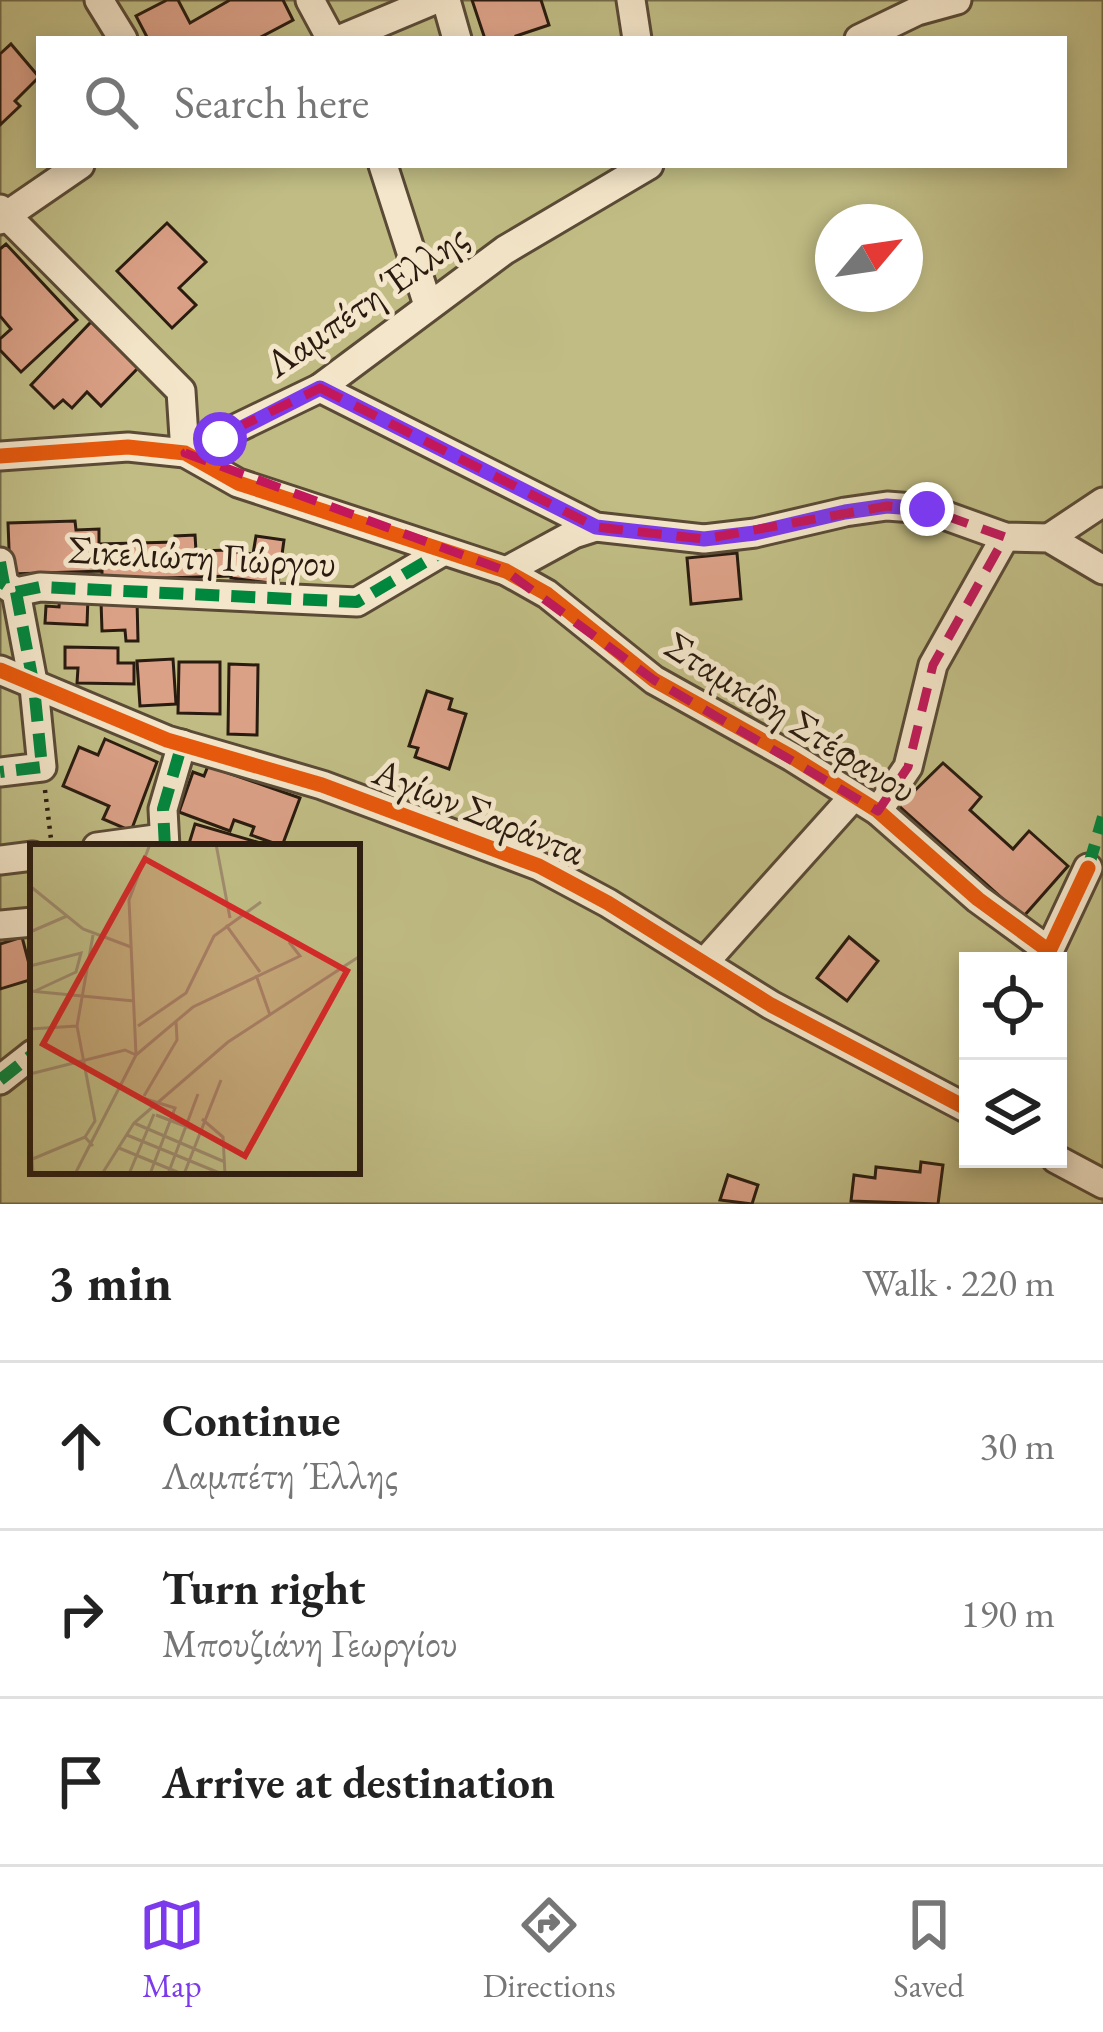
<!DOCTYPE html>
<meta charset="utf-8">
<style>
body{margin:0;font-family:"EB Garamond",serif;background:#f2f2f2;color:#222}
.controls{position:absolute;right:36px;bottom:36px;display:grid;overflow:hidden;border-radius:0px;box-shadow:0 6px 18px #0003}
.controls button{width:108px;height:108px;display:grid;place-items:center;padding:0;border:0;border-bottom:3px solid #e0e0e0;background:#fff;color:#222;font:60px sans-serif}
.compass{position:absolute;left:815px;top:204px;width:108px;height:108px;border-radius:50%;background:#fff;box-shadow:0 6px 18px #0003;rotate:61deg}
.stop{position:absolute;width:36px;height:36px;margin:-27px;border:9px solid #7c3aed;border-radius:50%;background:#fff}
.stop.end{background:#7c3aed;border-color:#fff;box-shadow:0 3px 12px #0008}
.list{margin:0;padding:0;list-style:none}
h2{display:flex;justify-content:space-between;align-items:center;height:156px;margin:0;padding:0 48px;font-size:51px}
h2 small{font-size:39px;font-weight:400;color:#767676}
.list li{display:grid;grid-template-columns:78px 1fr auto;gap:36px;align-items:center;box-sizing:border-box;height:168px;padding:0 48px;border-top:3px solid #e0e0e0}
.list b{display:block;font-size:45px;white-space:nowrap}
.list p{margin:0;font-size:39px;white-space:nowrap;color:#767676}
.list em{font-size:39px;font-style:normal;color:#767676}
.icon{flex:none;width:66px;height:66px;fill:none;stroke:currentColor;stroke-width:2;stroke-linecap:round;stroke-linejoin:round}
.map{position:relative;flex:none;width:1103px;height:1204px;overflow:hidden}
.search{position:absolute;background:#fff;box-shadow:0 6px 18px #0003;left:36px;right:36px;top:36px;height:132px;display:flex;align-items:center;gap:30px;box-sizing:border-box;padding:0 42px;border-radius:0px;color:#767676;font-size:45px}
.sheet{height:660px;background:#fff}
nav{display:flex;justify-content:space-around;align-items:center;box-sizing:border-box;height:168px;border-top:3px solid #e0e0e0;background:#fff;font-size:33px;color:#767676}
nav a{display:grid;justify-items:center;gap:6px}
nav .on{color:#7c3aed}
.map>svg:first-child{display:block}
.green{fill:#c0bc84;stroke:#746c4a;stroke-width:3;fill-rule:evenodd}
.building{fill:#dba187;stroke:#291b0f;stroke-width:3}
.lines{fill:none;stroke-linecap:round;stroke-linejoin:round}
.minor-casing{stroke:#5a4a36;stroke-width:33}
.path{stroke:#291b0f;stroke-width:4.5;stroke-dasharray:3 6;stroke-linecap:butt}
.minor{stroke:#f4e6ca;stroke-width:27}
.quiet{stroke:#00873e;stroke-width:12;stroke-dasharray:24 12;stroke-linecap:butt}
.cycleway-casing{stroke:#f4e6ca;stroke-width:22}
.cycleway{stroke:#e8590c;stroke-width:15}
.route{stroke:#7c3aed;stroke-width:15}
.marked{fill:none;stroke:#c2185b;stroke-width:9;stroke-dasharray:24 15;stroke-linejoin:round}
.labels{text-anchor:middle;dominant-baseline:central;stroke-width:10;stroke-linejoin:round;paint-order:stroke}
.street-label{font-size:39px;fill:#291b0f;stroke:#f4e6ca}
.inset-road{fill:none;stroke:#9f8c6e;stroke-width:3}
.view{fill:#d62828;fill-opacity:0.15;stroke:#d62828;stroke-width:6}
.inset-edge{fill:none;stroke:#291b0f;stroke-width:6}
</style>
<div class="map">
<svg width="1103" height="1204" viewBox="0 0 1103 1204">
<rect width="100%" height="100%" fill="#eed8ad"/>
<filter id="stains"><feTurbulence type="fractalNoise" baseFrequency=".00167" numOctaves="4"/><feColorMatrix values="0 0 0 0 .2 0 0 0 0 .09 0 0 0 0 .02 0 0 0 .5 -.17"/></filter>
<radialGradient id="worn" r=".72"><stop offset=".6" stop-color="#630" stop-opacity="0"/><stop offset="1" stop-color="#630" stop-opacity=".3"/></radialGradient>
<path class="green" d="M0 0H1103V1204H0ZM39 39H1064V165H39ZM833 222H905V294H833ZM33 847H357V1171H33ZM968 961H1058V1159H968Z"/>
<g class="building">
<polygon points="167,0 178,0 190,23 230,0 283,0 293,20 257,39 148,39 136,16"/>
<polygon points="472,0 541,0 549,25 516,36 517,39 485,39"/>
<polygon points="11,44 39,77 15,101 20,106 0,125 0,54"/>
<polygon points="167,223 206,262 179,288 196,305 172,328 117,271"/>
<polygon points="6,244 77,320 21,372 0,350 0,339 11,329 0,316 0,249"/>
<polygon points="91,322 138,368 101,406 87,392 72,408 63,400 54,408 31,385"/>
<polygon points="75,521 76,530 99,529 99,544 175,542 175,536 195,535 196,551 229,550 230,576 102,580 102,571 10,574 8,523"/>
<polygon points="256,536 284,540 278,584 231,578 235,552 253,554"/>
<polygon points="737,553 741,599 691,604 687,558"/>
<polygon points="60,595 88,597 87,625 45,623 46,606 59,607"/>
<polygon points="137,600 138,641 126,641 125,630 102,631 101,601"/>
<polygon points="65,647 118,648 118,663 134,663 134,684 77,683 78,668 65,668"/>
<polygon points="173,659 176,704 140,706 137,661"/>
<polygon points="179,662 220,662 220,714 178,713"/>
<polygon points="229,664 258,665 257,735 228,734"/>
<polygon points="427,691 452,699 449,709 466,714 449,769 415,757 418,748 409,746"/>
<polygon points="105,739 157,762 131,831 103,819 109,806 63,786 79,747 98,755"/>
<polygon points="943,763 981,797 970,810 1013,849 1029,831 1068,866 1023,917 899,806"/>
<polygon points="208,766 300,798 282,846 251,835 254,827 234,820 230,831 179,812 193,772 204,776"/>
<polygon points="195,824 257,842 255,847 188,847"/>
<polygon points="22,937 33,979 0,989 0,944"/>
<polygon points="849,937 878,961 847,1001 817,978"/>
<polygon points="921,1162 943,1165 938,1204 851,1201 854,1175 875,1178 876,1167 920,1172"/>
<polygon points="728,1175 758,1185 752,1204 720,1200"/>
</g>
<g class="lines">
<g class="minor-casing">
<g id="minor">
<polyline points="99,0 123,39"/>
<polyline points="310,0 331,39"/>
<polyline points="446,0 457,39"/>
<polyline points="631,0 637,39"/>
<polyline points="341,39 434,0"/>
<polyline points="859,39 917,11 957,0"/>
<polyline points="383,165 428,305"/>
<polyline points="0,209 181,391 185,453"/>
<polyline points="0,220 80,165"/>
<polyline points="320,388 596,527 704,539 755,533 845,512 887,506 927,509 1005,537 1049,538 1103,570"/>
<polyline points="185,453 320,388 505,250 649,165"/>
<polyline points="0,456 128,447 185,453 238,483 506,571 547,594 654,680 792,757 878,811 978,899 1049,951 1088,868"/>
<polyline points="1049,538 1103,502"/>
<polyline points="0,562 4,584 16,592 34,687 42,767 0,772"/>
<polyline points="506,571 574,534 596,527"/>
<polyline points="16,592 40,587 357,602 442,552"/>
<polyline points="0,670 167,740 322,785 539,866 608,903 771,1005 968,1109"/>
<polyline points="878,811 908,767 933,665 1005,537"/>
<polyline points="97,847 163,838"/>
<polyline points="165,847 163,809 182,744"/>
<polyline points="0,860 33,856"/>
<polyline points="0,925 33,922"/>
<polyline points="704,963 853,797"/>
<polyline points="0,1080 33,1054"/>
<polyline points="1056,1159 1103,1184"/>
</g>
</g>
<polyline class="path" points="45,790 51,839"/>
<use href="#minor" class="minor"/>
<g class="quiet">
<polyline points="0,562 4,584 16,592 34,687 42,767 0,772"/>
<polyline points="16,592 40,587 357,602 442,552"/>
<polyline points="165,847 163,809 182,744"/>
<polyline points="1088,868 1103,817"/>
<polyline points="0,1080 33,1054"/>
</g>
<g class="cycleway-casing">
<g id="cycleway">
<polyline points="0,456 128,447 185,453 238,483 506,571 547,594 654,680 792,757 878,811 978,899 1049,951 1088,868"/>
<polyline points="0,670 167,740 322,785 539,866 608,903 771,1005 968,1109"/>
</g>
</g>
<use href="#cycleway" class="cycleway"/>
</g>
<g class="lines">
<polyline class="route" points="220,439 320,388 596,527 704,539 755,533 845,512 887,506 927,509"/>
</g>
<path class="marked" d="M320 388 596 527 704 539 887 506 927 509 1005 537 933 665 908 767 878 811 654 680 506 571 185 453Z"/>
<g class="labels">
<g class="street-label">
<text transform="translate(366 300) rotate(-35)">Λαμπέτη Έλλης</text>
<text transform="translate(202 556) rotate(3)">Σικελιώτη Γιώργου</text>
<text transform="translate(791 717) rotate(32)">Σταμκίδη Στέφανου</text>
<text transform="translate(479 811) rotate(22)">Αγίων Σαράντα</text>
</g>
</g>
<g transform="translate(30 844)">
<rect width="330" height="330" fill="#eed8ad"/>
<path d="M0 0H330V330H0Z" fill="#c0bc84"/>
<path class="inset-road" d="M186 0 200 74M0 42 53 85 101 103M196 81 230 128M0 88 37 72M0 122 51 109 46 128 5 147M226 131 240 171M0 147 104 157M108 182 156 149 184 92 231 58M0 185 47 182M106 211 99 56 120 0M0 230 95 206 106 211M106 252 145 264 120 330M114 252 147 196 146 177M126 271 168 287M172 275 193 293 195 330M104 279 195 318M0 282 3 330M97 291 192 330M55 293 65 277 47 182 63 91M89 304 152 330M0 316 55 293 63 302M45 330 106 211 163 163 270 112 259 98M72 330 104 279 198 198 330 112M99 330 124 270M138 330 168 250M154 330 191 236"/>
<path class="view" d="M115 15 317 127 215 312 13 200Z"/>
<rect width="330" height="330" class="inset-edge"/>
</g>
<rect width="100%" height="100%" filter="url(#stains)"/>
<rect width="100%" height="100%" fill="url(#worn)"/>
</svg>
<div class="controls">
<button><svg class="icon" aria-label="locate" viewBox="0 0 24 24"><circle cx="12" cy="12" r="6"/><path d="M12 2v4M12 18v4M2 12h4M18 12h4"/></svg></button>
<button><svg class="icon" aria-label="layers" viewBox="0 0 24 24"><path d="M12 4l9 5-9 5-9-5zM3 14l9 5 9-5"/></svg></button>
</div>
<svg class="compass" viewBox="-18 -18 36 36"><path d="M0-13l5 13h-10z" fill="#e53935"/><path d="M0 13l5-13h-10z" fill="#767676"/></svg>
<div class="stop" style="left:220px;top:439px"></div>
<div class="stop end" style="left:927px;top:509px"></div>
<div class="search"><svg class="icon" aria-label="search" viewBox="0 0 24 24"><circle cx="10" cy="10" r="6"/><path d="M15 15l6 6"/></svg>Search here</div>
</div>
<section class="sheet">
<h2>3 min<small>Walk · 220 m</small></h2>
<ul class="list">
<li><svg class="icon" aria-label="ahead" viewBox="0 0 24 24"><path d="M12 20V5M6 11l6-6 6 6"/></svg><div><b>Continue</b><p>Λαμπέτη Έλλης</p></div><em>30 m</em></li>
<li><svg class="icon" aria-label="right" viewBox="0 0 24 24"><path d="M7 20v-9h11M14 6l5 5-5 5"/></svg><div><b>Turn right</b><p>Μπουζιάνη Γεωργίου</p></div><em>190 m</em></li>
<li><svg class="icon" aria-label="arrive" viewBox="0 0 24 24"><path d="M6 21V4h12l-3 4 3 4H6"/></svg><div><b>Arrive at destination</b></div></li>
</ul>
</section>
<nav>
<a class="on"><svg class="icon" aria-label="map" viewBox="0 0 24 24"><path d="M3 6l6-2 6 2 6-2v14l-6 2-6-2-6 2zM9 4v14M15 6v14"/></svg>Map</a>
<a><svg class="icon" aria-label="directions" viewBox="0 0 24 24"><path d="M12 3l9 9-9 9-9-9zM9 14v-3h6M13 9l2 2-2 2"/></svg>Directions</a>
<a><svg class="icon" aria-label="saved" viewBox="0 0 24 24"><path d="M7 4h10v16l-5-4-5 4z"/></svg>Saved</a>
</nav>
